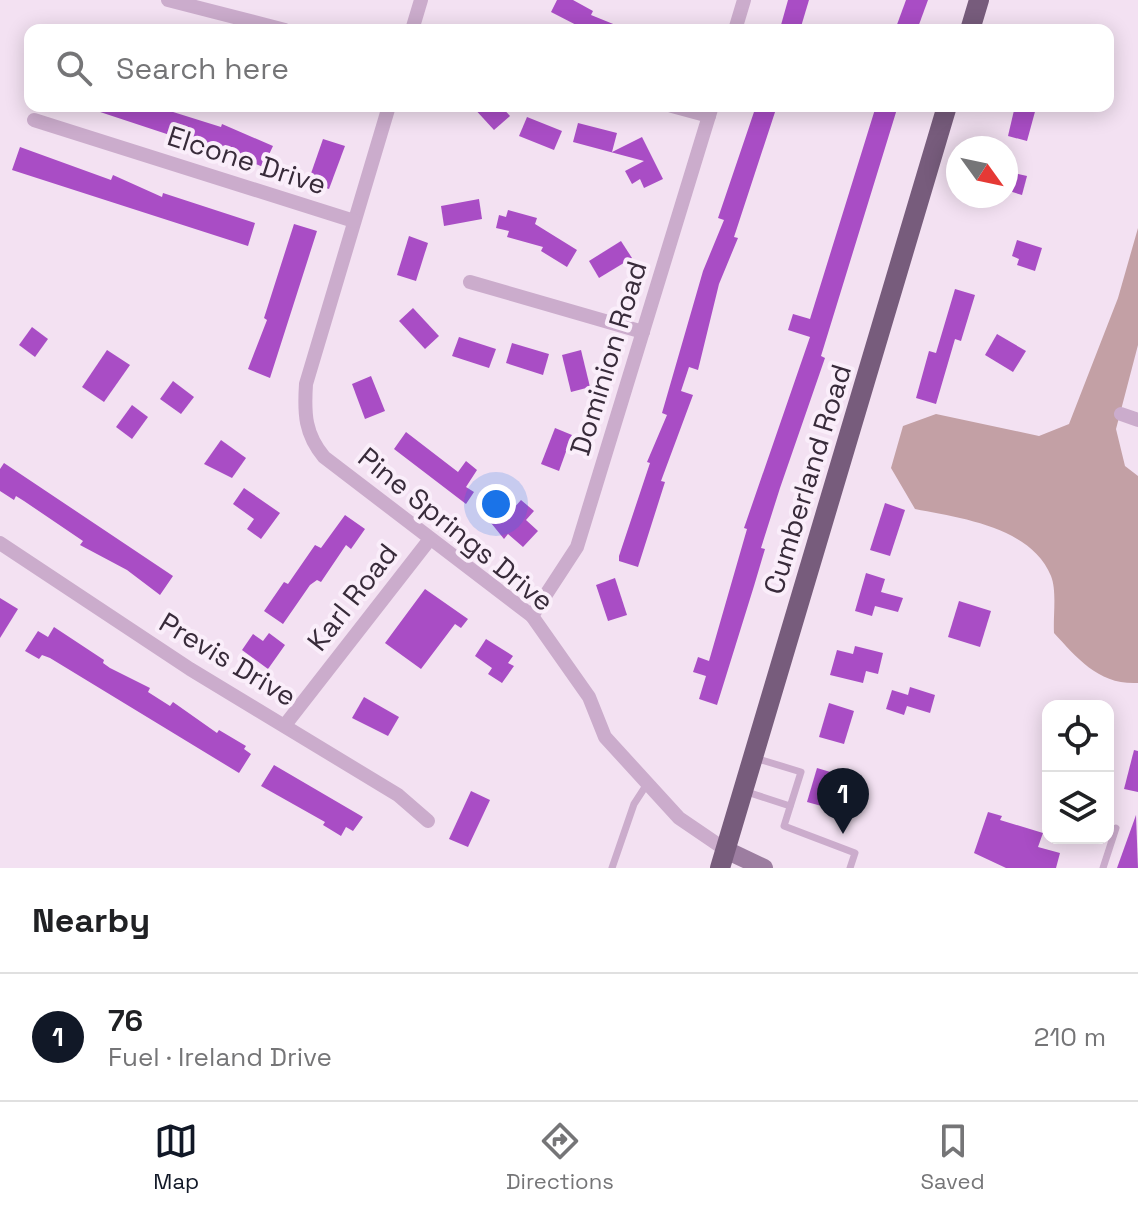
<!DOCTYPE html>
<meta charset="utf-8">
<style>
body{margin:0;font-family:"Space Grotesk",sans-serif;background:#f6f6f6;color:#202124}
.controls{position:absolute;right:24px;bottom:24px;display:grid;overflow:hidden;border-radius:16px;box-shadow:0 4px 20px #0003}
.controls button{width:72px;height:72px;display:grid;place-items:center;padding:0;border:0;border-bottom:2px solid #e0e0e0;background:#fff;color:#202124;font:40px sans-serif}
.compass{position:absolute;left:946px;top:136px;width:72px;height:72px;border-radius:50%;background:#fff;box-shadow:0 4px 20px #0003;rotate:123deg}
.you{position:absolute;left:496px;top:504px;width:28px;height:28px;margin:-20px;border:6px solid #fff;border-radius:50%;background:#1a73e8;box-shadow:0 0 0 12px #1a73e833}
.badge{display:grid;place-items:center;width:52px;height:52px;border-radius:50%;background:#111827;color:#fff;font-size:26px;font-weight:700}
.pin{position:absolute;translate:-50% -66px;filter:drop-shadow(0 2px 4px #0008)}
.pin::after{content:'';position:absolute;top:42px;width:28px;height:24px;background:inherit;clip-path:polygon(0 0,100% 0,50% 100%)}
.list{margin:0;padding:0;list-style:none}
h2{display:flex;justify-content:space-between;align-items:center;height:104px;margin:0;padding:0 32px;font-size:34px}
h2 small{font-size:26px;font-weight:400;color:#757577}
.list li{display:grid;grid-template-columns:52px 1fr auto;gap:24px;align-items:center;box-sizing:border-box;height:128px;padding:0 32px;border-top:2px solid #e0e0e0}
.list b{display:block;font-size:30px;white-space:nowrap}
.list p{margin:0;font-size:26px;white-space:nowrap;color:#757577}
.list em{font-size:26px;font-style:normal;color:#757577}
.icon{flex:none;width:44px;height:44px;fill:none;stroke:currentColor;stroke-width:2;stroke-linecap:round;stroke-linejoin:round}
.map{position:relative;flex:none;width:1138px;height:868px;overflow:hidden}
.search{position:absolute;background:#fff;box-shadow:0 4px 20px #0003;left:24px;right:24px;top:24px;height:88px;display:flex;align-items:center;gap:20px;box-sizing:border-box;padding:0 28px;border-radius:16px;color:#757577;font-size:30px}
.sheet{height:232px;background:#fff}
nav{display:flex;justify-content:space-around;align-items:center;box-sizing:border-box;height:112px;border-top:2px solid #e0e0e0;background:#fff;font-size:22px;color:#757577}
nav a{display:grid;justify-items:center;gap:4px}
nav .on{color:#111827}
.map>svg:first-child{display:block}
.green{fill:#c3a0a5}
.building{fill:#a94dc5}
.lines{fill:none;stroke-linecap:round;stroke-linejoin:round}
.service{stroke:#cbaccc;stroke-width:7}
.minor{stroke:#cbaccc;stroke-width:14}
.secondary{stroke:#9c7da0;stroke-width:18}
.primary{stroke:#775c7c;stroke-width:20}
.labels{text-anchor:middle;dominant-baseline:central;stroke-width:8;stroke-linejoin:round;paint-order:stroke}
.street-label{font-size:28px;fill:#382b3a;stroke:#faeefa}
</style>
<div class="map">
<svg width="1138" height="868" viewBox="0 0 1138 868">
<rect width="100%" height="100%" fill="#f3e1f2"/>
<path class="green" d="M1138 228V345L1116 429 1125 466 1138 476V683C1099 685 1078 659 1054 633 1053 616 1057 591 1051 576 1031 527 961 518 915 509L891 468 903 426 936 414 1039 436 1069 424 1118 298Z"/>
<g class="building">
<polygon points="557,0 573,0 593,11 591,15 628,30 586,30 551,12"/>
<polygon points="788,0 809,0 800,30 781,25"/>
<polygon points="906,0 928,0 917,30 895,30"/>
<polygon points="91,106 154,106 221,127 222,124 273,146 263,167 195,138 194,143 91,109"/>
<polygon points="472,106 501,106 510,116 494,130"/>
<polygon points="756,106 777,106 734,237 738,238 719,284 698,370 689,367 681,391 693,395 661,481 665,482 638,567 619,561 619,556 650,463 647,462 667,415 662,413 703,271 724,220 718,218"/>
<polygon points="876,106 897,109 821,356 825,358 780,488 761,548 765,549 754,586 717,705 699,699 706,676 693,672 698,657 709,661 747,529 744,528 810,337 788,330 793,314 810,319"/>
<polygon points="1015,106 1036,108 1027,141 1008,136"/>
<polygon points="527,117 562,131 554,150 519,136"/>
<polygon points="578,123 617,133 612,152 642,137 663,179 644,188 640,179 632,184 625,171 644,161 573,142"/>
<polygon points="323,139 345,146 329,189 308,182"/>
<polygon points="20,147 111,180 113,175 162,197 163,193 255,223 248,246 12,170"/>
<polygon points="1006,171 1027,176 1022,195 1006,190"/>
<polygon points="479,199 482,219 444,226 441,206"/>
<polygon points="508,210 537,218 535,224 577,250 567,267 541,251 543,247 507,237 509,231 496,228 499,215 506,217"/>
<polygon points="294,224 317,231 270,378 248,369 267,320 264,318"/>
<polygon points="409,236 428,243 416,281 397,275"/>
<polygon points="1017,240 1042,248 1035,271 1017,265 1019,259 1012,256"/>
<polygon points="621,241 632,258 599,278 589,261"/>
<polygon points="955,289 975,295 961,341 955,339 936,404 916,398 929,351 936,353"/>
<polygon points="413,308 439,336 425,349 399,321"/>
<polygon points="32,327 48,339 35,357 19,345"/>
<polygon points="997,334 1026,351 1013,372 985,355"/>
<polygon points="459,337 496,349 489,368 452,356"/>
<polygon points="512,343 549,354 543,375 506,363"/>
<polygon points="107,350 130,365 104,402 82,387"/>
<polygon points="581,350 590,387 571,392 562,355"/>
<polygon points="371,376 385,411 365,419 352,384"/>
<polygon points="173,381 194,397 181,414 160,399"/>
<polygon points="132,405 148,417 132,439 116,427"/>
<polygon points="555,428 572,435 559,471 541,464"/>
<polygon points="406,432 458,472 466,461 477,470 466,487 474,492 466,504 394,449"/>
<polygon points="221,440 246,458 232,478 204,464"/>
<polygon points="4,463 173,576 160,595 127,570 80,545 83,541 24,501 16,496 14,500 0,491 0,469"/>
<polygon points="244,488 280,513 261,539 247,529 254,519 233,504"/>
<polygon points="503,500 513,509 521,500 534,511 526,520 538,531 523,547 508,534 504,539 487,518"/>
<polygon points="885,503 905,510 890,556 870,550"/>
<polygon points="345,515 365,529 351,549 346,545 321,582 317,580 310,585 283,624 264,611 284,582 288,584 315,545 321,548"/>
<polygon points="866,573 885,579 881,592 903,598 898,612 875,606 872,616 855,611"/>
<polygon points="615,578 627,615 608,621 596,585"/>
<polygon points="425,589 468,619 461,628 455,624 421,669 385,643"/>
<polygon points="0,598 18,609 0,638"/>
<polygon points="959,601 991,611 980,647 948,637"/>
<polygon points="54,627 104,660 103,663 110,668 150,688 148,692 170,706 173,702 217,733 219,730 246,746 244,749 251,754 239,773 50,658 42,655 39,659 25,651 38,631 48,637"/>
<polygon points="269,633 285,645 268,669 242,650 253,634 263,641"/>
<polygon points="486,639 513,656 508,663 514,666 502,683 488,674 492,668 475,656"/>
<polygon points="855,646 883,653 878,674 866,671 863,683 830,675 837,650 853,654"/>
<polygon points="910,687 935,695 930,713 907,706 904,715 886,709 892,690 908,695"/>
<polygon points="364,697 399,717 388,736 352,718"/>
<polygon points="829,703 854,711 844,744 819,737"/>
<polygon points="1134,750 1138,751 1138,792 1124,789"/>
<polygon points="274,765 363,817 353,831 346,827 341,836 323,825 325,822 261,786"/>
<polygon points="817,768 857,780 847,813 807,802"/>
<polygon points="471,791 490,800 468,847 449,839"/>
<polygon points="988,812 1002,816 1000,820 1043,833 1038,847 1060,853 1056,868 1006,868 974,853"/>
<polygon points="1136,815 1138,868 1117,868"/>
</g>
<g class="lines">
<g class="service">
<polyline points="755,758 801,772 784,826 855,853 850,868"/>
<polyline points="747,792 790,806"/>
<polyline points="612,868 634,804 647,784"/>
<polyline points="1103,868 1116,828"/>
</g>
<g class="minor">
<polyline points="168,0 285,30"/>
<polyline points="412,30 421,0"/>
<polyline points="735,30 744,0"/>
<path d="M389 106 306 384C304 414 305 434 324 457L532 616 589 697 605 737 679 818 726 850"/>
<polyline points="672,106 709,116"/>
<polyline points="34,120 354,221"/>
<polyline points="470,282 643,332"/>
<polyline points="1121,414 1138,420"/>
<polyline points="0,543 190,669 398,795 428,821"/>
<polyline points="532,616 577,547 712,106"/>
<polyline points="285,725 430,539"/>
</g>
<polyline class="secondary" points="726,850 764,868"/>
<g class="primary">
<polyline points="970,30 979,0"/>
<polyline points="720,868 947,106"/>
</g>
</g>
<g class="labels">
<g class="street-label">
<text transform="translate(247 160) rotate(18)">Elcone Drive</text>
<text transform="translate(608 358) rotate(-73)">Dominion Road</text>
<text transform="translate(807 479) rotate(-73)">Cumberland Road</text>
<text transform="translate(456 529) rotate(39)">Pine Springs Drive</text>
<text transform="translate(352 597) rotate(-52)">Karl Road</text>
<text transform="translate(228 659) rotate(31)">Previs Drive</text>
</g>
</g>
</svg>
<div class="controls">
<button><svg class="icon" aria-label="locate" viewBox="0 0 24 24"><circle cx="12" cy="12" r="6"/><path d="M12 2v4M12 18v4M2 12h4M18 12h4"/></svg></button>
<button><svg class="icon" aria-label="layers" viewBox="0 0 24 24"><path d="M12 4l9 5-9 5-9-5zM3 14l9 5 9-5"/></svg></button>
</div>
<svg class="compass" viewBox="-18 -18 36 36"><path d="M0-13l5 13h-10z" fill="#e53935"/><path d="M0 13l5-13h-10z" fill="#757577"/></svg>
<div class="you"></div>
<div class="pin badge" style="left:843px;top:834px">1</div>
<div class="search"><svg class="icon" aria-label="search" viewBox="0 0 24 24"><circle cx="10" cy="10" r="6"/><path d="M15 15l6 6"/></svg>Search here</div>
</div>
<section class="sheet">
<h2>Nearby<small></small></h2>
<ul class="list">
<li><span class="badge">1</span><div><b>76</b><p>Fuel · Ireland Drive</p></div><em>210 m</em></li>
</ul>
</section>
<nav>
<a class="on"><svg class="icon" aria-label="map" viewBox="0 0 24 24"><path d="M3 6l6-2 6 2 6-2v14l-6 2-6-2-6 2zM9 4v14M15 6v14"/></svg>Map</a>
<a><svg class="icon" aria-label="directions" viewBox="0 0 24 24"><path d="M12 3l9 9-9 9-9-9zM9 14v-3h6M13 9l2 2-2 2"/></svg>Directions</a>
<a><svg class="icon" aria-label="saved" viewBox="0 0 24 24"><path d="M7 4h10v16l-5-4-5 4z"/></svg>Saved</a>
</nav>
